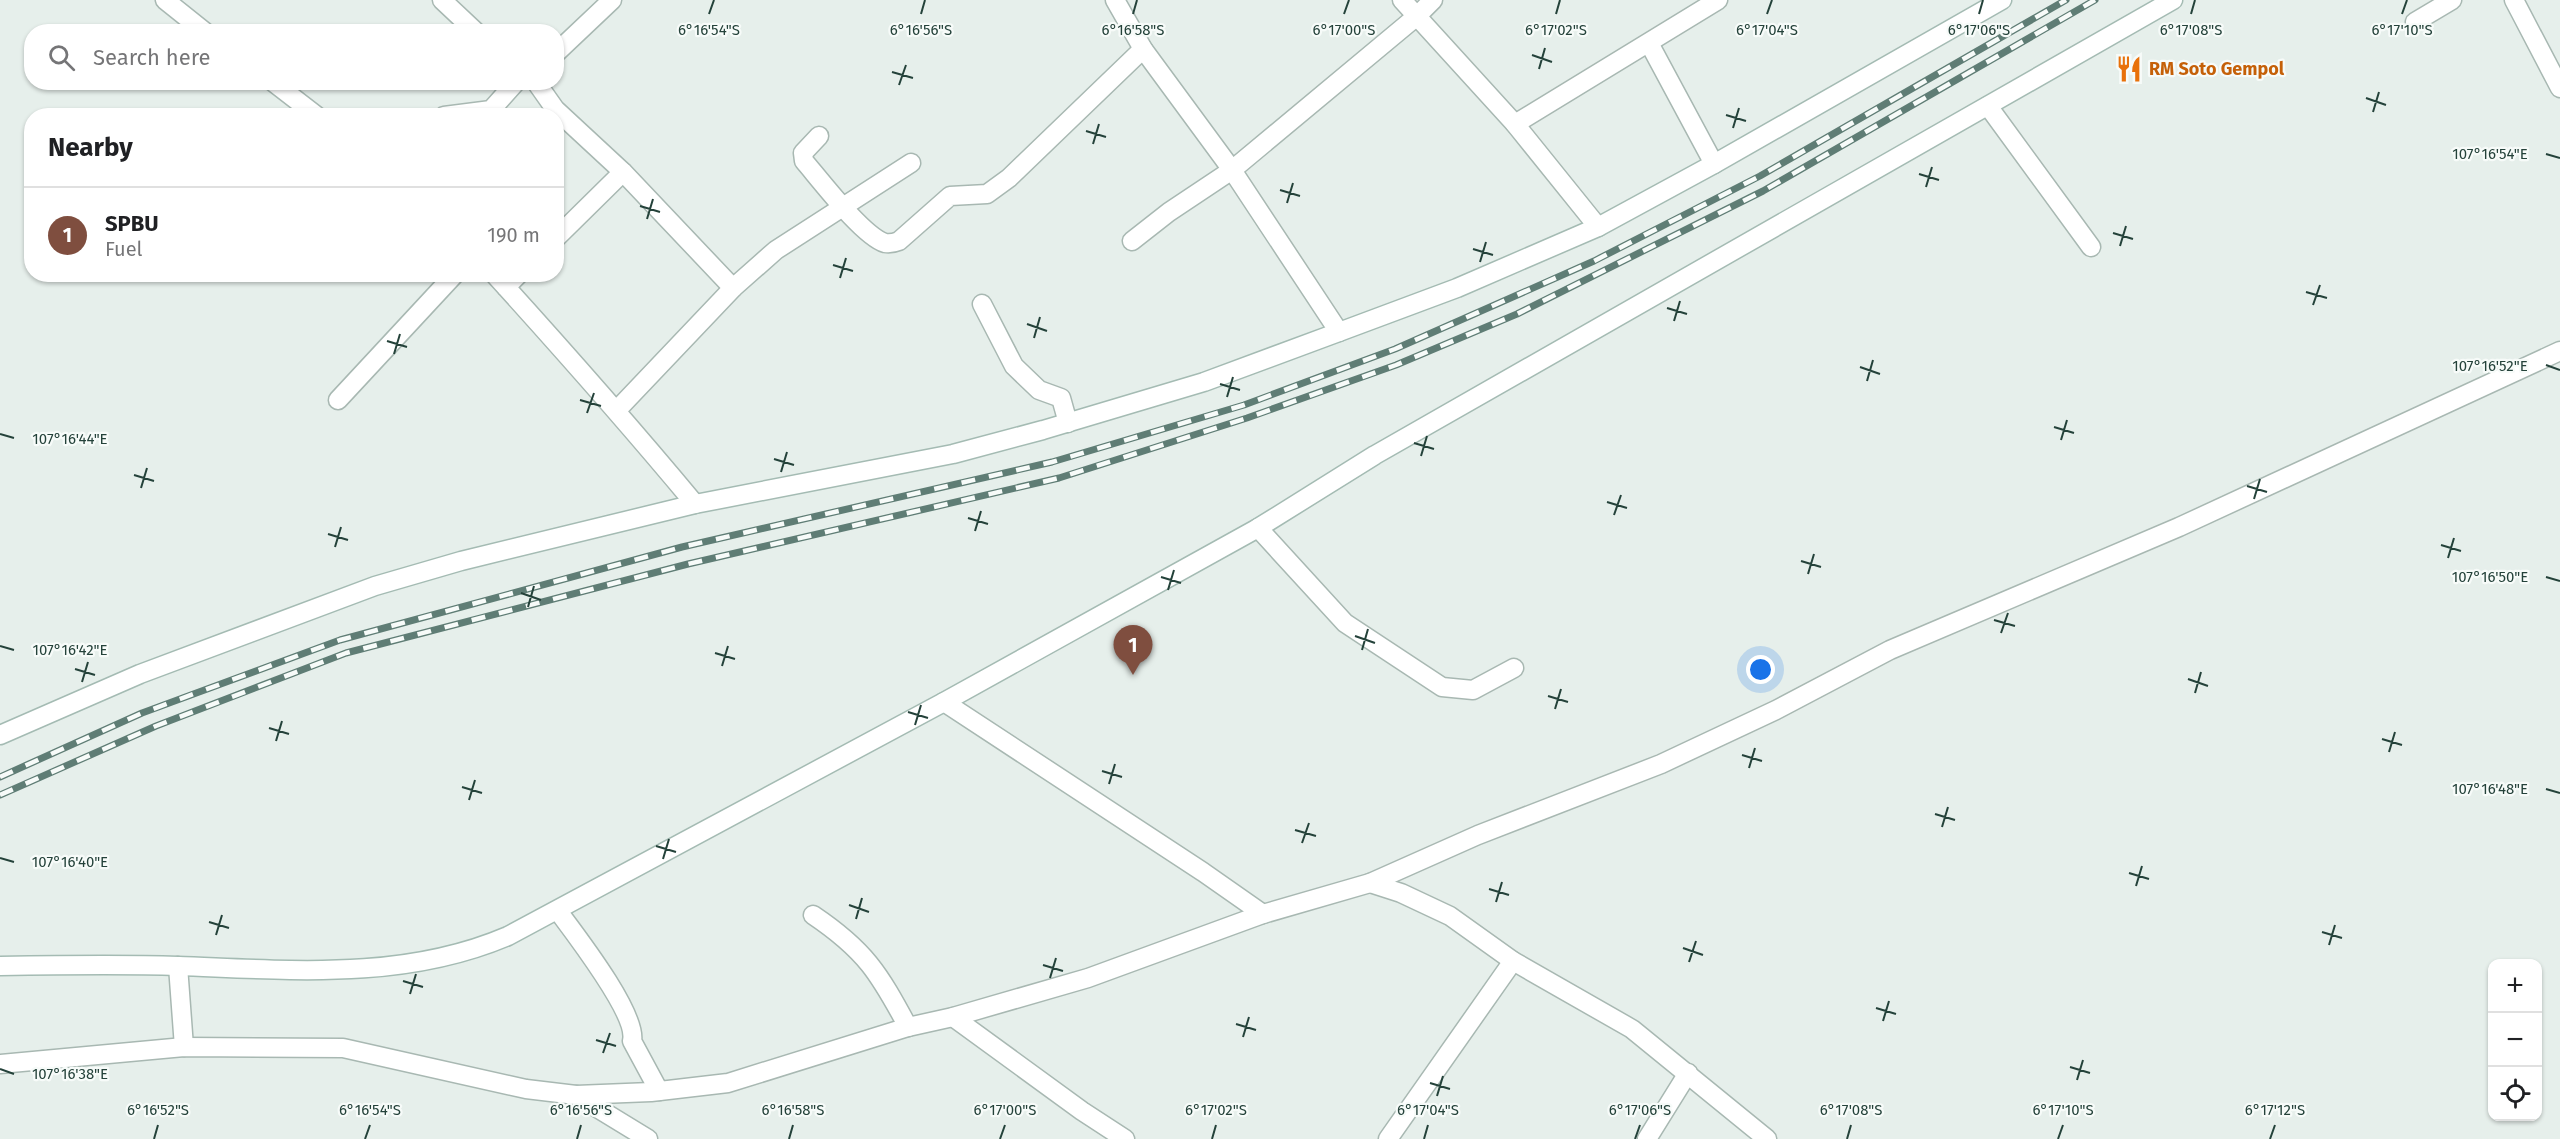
<!DOCTYPE html>
<meta charset="utf-8">
<style>
body{margin:0;font-family:"Fira Sans",sans-serif;background:#f6f6f6;color:#202124}
.controls{position:absolute;right:18px;bottom:18px;display:grid;overflow:hidden;border-radius:12px;box-shadow:0 2px 4px #0004}
.controls button{width:54px;height:54px;display:grid;place-items:center;padding:0;border:0;border-bottom:2px solid #e0e0e0;background:#fff;color:#202124;font:30px sans-serif}
.you{position:absolute;left:1761px;top:670px;width:21px;height:21px;margin:-15px;border:4px solid #fff;border-radius:50%;background:#1a73e8;box-shadow:0 0 0 9px #1a73e833}
.badge{display:grid;place-items:center;width:39px;height:39px;border-radius:50%;background:#7f4e3f;color:#fff;font-size:20px;font-weight:700}
.pin{position:absolute;translate:-50% -50px;filter:drop-shadow(0 2px 3px #0008)}
.pin::after{content:'';position:absolute;top:32px;width:21px;height:18px;background:inherit;clip-path:polygon(0 0,100% 0,50% 100%)}
.list{margin:0;padding:0;list-style:none}
h2{display:flex;justify-content:space-between;align-items:center;height:78px;margin:0;padding:0 24px;font-size:26px}
h2 small{font-size:20px;font-weight:400;color:#757577}
.list li{display:grid;grid-template-columns:39px 1fr auto;gap:18px;align-items:center;box-sizing:border-box;height:96px;padding:0 24px;border-top:2px solid #e0e0e0}
.list b{display:block;font-size:22px;white-space:nowrap}
.list p{margin:0;font-size:20px;white-space:nowrap;color:#757577}
.list em{font-size:20px;font-style:normal;color:#757577}
.icon{flex:none;width:33px;height:33px;fill:none;stroke:currentColor;stroke-width:2;stroke-linecap:round;stroke-linejoin:round}
.map{position:relative;flex:none;width:2560px;height:1139px;overflow:hidden}
.search{position:absolute;background:#fff;box-shadow:0 2px 4px #0004;left:24px;top:24px;width:540px;height:66px;display:flex;align-items:center;gap:15px;box-sizing:border-box;padding:0 21px;border-radius:24px;color:#757577;font-size:22px}
.panel{position:absolute;background:#fff;box-shadow:0 2px 4px #0004;left:24px;top:108px;width:540px;height:174px;border-radius:24px}
.map>svg:first-child{display:block}
.lines{fill:none;stroke-linecap:round;stroke-linejoin:round}
.minor-casing{stroke:#a8b8b2;stroke-width:21}
.secondary-casing{stroke:#a4bbb3;stroke-width:21}
.minor{stroke:#fff;stroke-width:18}
.secondary{stroke:#fff;stroke-width:18}
.rail-casing{stroke:#5f7d75;stroke-width:7}
.rail{stroke:#f7fbf9;stroke-width:4.5;stroke-dasharray:14;stroke-linecap:butt}
.ticks{fill:none;stroke:#24423a;stroke-width:2}
.labels{text-anchor:middle;dominant-baseline:central;stroke-width:4.5;stroke-linejoin:round;paint-order:stroke}
.food-label{font-size:18px;font-weight:bold;fill:#c56008;stroke:#f7fbf9;text-anchor:start}
.ticks-label{font-size:15px;text-anchor:middle;fill:#24423a;stroke:#f7fbf9;stroke-width:4.5;stroke-linejoin:round;paint-order:stroke}
</style>
<div class="map">
<svg width="2560" height="1139" viewBox="0 0 2560 1139">
<rect width="100%" height="100%" fill="#e6efeb"/>
<g class="lines">
<g class="minor-casing">
<g id="minor">
<polyline points="165,0 205,32"/>
<polyline points="442,0 476,32"/>
<polyline points="1115,0 1143,49 1232,170 1339,332"/>
<polyline points="1402,0 1515,124 1598,227"/>
<polyline points="2514,0 2560,88"/>
<polyline points="2415,22 2452,0"/>
<polyline points="1649,43 1714,164"/>
<polyline points="556,53 612,0"/>
<polyline points="273,82 317,116"/>
<polyline points="536,82 555,109 623,172 733,288"/>
<polyline points="1988,106 2091,247"/>
<polyline points="444,116 491,110 516,82"/>
<polyline points="1515,124 1718,0"/>
<path d="M819 136 803 153 804 161C821 181 863 236 885 243 891 244 894 243 899 241L950 196 987 194 1009 178 1143 49"/>
<polyline points="556,238 623,172"/>
<polyline points="1132,241 1169,212 1232,170 1417,16 1433,0"/>
<path d="M494 274C563 350 630 426 695 504"/>
<polyline points="506,287 519,274"/>
<polyline points="982,304 1014,366 1039,390 1061,398 1068,423"/>
<polyline points="338,400 455,274"/>
<polyline points="617,410 733,288 776,250 911,163"/>
<polyline points="1258,528 1345,623 1442,687 1473,690 1514,668"/>
<polyline points="944,702 1203,872 1263,914"/>
<polyline points="1370,883 1401,893 1450,916 1513,961 1632,1029 1767,1139"/>
<path d="M558 911C575 934 638 1015 632 1041L659 1091"/>
<path d="M813 915C865 950 879 973 908 1027"/>
<polyline points="178,966 184,1047"/>
<polyline points="953,1017 1082,1111 1125,1139"/>
<polyline points="0,1064 184,1047 343,1048 526,1089 576,1095 648,1139"/>
<polyline points="576,1095 651,1092 728,1083 908,1027 953,1017 1088,978 1263,914 1370,883 1478,835 1661,764 1776,710 1890,650 2179,527 2560,351"/>
<polyline points="1388,1139 1513,961"/>
<polyline points="1647,1139 1688,1073"/>
</g>
</g>
<g class="secondary-casing">
<g id="secondary">
<polyline points="0,735 140,674 375,586 461,561 695,504 953,454 1043,430 1204,382 1339,332 1457,288 1598,227 1714,164 2002,0"/>
<path d="M0 966C59 965 119 964 178 966 290 970 403 981 508 936L944 702 1258 528 1375 455 2173 0"/>
</g>
</g>
<use href="#minor" class="minor"/>
<use href="#secondary" class="secondary"/>
<g class="rail-casing">
<g id="rail">
<polyline points="0,777 142,713 340,640 682,547 1052,462 1244,405 1395,349 1594,261 1760,176 2066,0"/>
<polyline points="0,795 156,726 346,653 688,564 1059,478 1247,418 1396,365 1517,314 1763,191 2095,0"/>
</g>
</g>
<use href="#rail" class="rail"/>
</g>
<path class="ticks" d="M709 14 714 0M921 14 925 0M1133 14 1137 0M1344 14 1349 0M1556 14 1560 0M1767 14 1772 0M1979 14 1983 0M2191 14 2195 0M2402 14 2407 0M1532 55 1552 62M1539 69 1545 48M892 72 913 78M899 85 906 65M2366 98 2386 105M2373 112 2379 92M1726 115 1746 121M1733 128 1739 108M1086 131 1106 137M1093 144 1099 124M2546 154 2560 158M1919 174 1939 180M1926 187 1932 167M1280 190 1300 196M1287 203 1293 183M640 206 660 212M647 219 653 199M2113 233 2133 239M2120 246 2126 226M1473 249 1493 255M1480 262 1486 242M833 265 853 271M840 278 846 258M2306 292 2327 298M2313 305 2320 285M1667 308 1687 314M1674 321 1680 301M1027 324 1047 331M1034 338 1040 317M387 341 407 347M394 354 400 334M2546 365 2560 370M1860 367 1880 374M1867 381 1873 360M1220 384 1240 390M1227 397 1233 377M580 400 601 406M587 413 594 393M2054 427 2074 433M0 434 14 438M2061 440 2067 420M1414 443 1434 449M1421 456 1427 436M774 459 794 465M781 472 787 452M134 475 154 481M2247 486 2267 492M141 488 147 468M2254 499 2260 479M1607 502 1627 508M1614 515 1621 495M968 518 988 524M975 531 981 511M328 534 348 540M2441 545 2461 551M335 547 341 527M2448 558 2454 538M1801 561 1821 567M1808 574 1814 554M1161 577 1181 583M2546 577 2560 581M1168 590 1174 570M521 593 541 600M528 607 534 586M1994 620 2015 626M2001 633 2008 613M1355 636 1375 643M0 646 14 650M1362 650 1368 629M715 653 735 659M722 666 728 646M75 669 95 675M2188 679 2208 686M82 682 88 662M2195 693 2201 672M1548 696 1568 702M1555 709 1561 689M908 712 928 718M915 725 921 705M269 728 289 734M2382 739 2402 745M276 741 282 721M2389 752 2395 732M1742 755 1762 761M1749 768 1755 748M1102 771 1122 777M1109 784 1115 764M462 787 482 793M2546 789 2560 793M469 800 475 780M1935 814 1955 820M1942 827 1948 807M1295 830 1316 836M1302 843 1309 823M656 846 676 852M0 858 14 862M663 859 669 839M2129 873 2149 879M2136 886 2142 866M1489 889 1509 895M1496 902 1502 882M849 905 869 912M856 919 862 898M209 922 229 928M2322 932 2342 938M216 935 222 915M2329 945 2335 925M1683 948 1703 955M1689 962 1696 941M1043 965 1063 971M1050 978 1056 958M403 981 423 987M410 994 416 974M1876 1008 1896 1014M1883 1021 1889 1001M1236 1024 1256 1030M1243 1037 1249 1017M596 1040 616 1046M603 1053 610 1033M2070 1067 2090 1073M0 1069 14 1074M2077 1080 2083 1060M1430 1083 1450 1089M1437 1096 1443 1076M154 1139 158 1125M365 1139 370 1125M577 1139 581 1125M789 1139 793 1125M1000 1139 1005 1125M1212 1139 1216 1125M1424 1139 1428 1125M1635 1139 1640 1125M1847 1139 1851 1125M2058 1139 2063 1125M2270 1139 2275 1125"/>
<defs>
<g id="restaurant-bare" transform="scale(2.07)"><path d="M-5-6h1v4h1v-4h1v4h1v-4h1v5L-1.5 .5V6h-2V.5L-5-1ZM5-6V6H3V1.5H1.5Q1.5-4 5-6Z" fill="#e8710a" stroke="#f7fbf9" stroke-width="2.5" paint-order="stroke"/></g>
</defs>
<g fill-rule="evenodd">
<use href="#restaurant-bare" x="2129" y="69"/>
</g>
<g class="labels">
<g class="food-label">
<text x="2149" y="69">RM Soto Gempol</text>
</g>
</g>
<g class="ticks-label">
<text x="709" y="35">6°16'54"S</text>
<text x="921" y="35">6°16'56"S</text>
<text x="1133" y="35">6°16'58"S</text>
<text x="1344" y="35">6°17'00"S</text>
<text x="1556" y="35">6°17'02"S</text>
<text x="1767" y="35">6°17'04"S</text>
<text x="1979" y="35">6°17'06"S</text>
<text x="2191" y="35">6°17'08"S</text>
<text x="2402" y="35">6°17'10"S</text>
<text x="2490" y="159">107°16'54"E</text>
<text x="2490" y="371">107°16'52"E</text>
<text x="70" y="444">107°16'44"E</text>
<text x="2490" y="582">107°16'50"E</text>
<text x="70" y="655">107°16'42"E</text>
<text x="2490" y="794">107°16'48"E</text>
<text x="70" y="867">107°16'40"E</text>
<text x="70" y="1079">107°16'38"E</text>
<text x="158" y="1115">6°16'52"S</text>
<text x="370" y="1115">6°16'54"S</text>
<text x="581" y="1115">6°16'56"S</text>
<text x="793" y="1115">6°16'58"S</text>
<text x="1005" y="1115">6°17'00"S</text>
<text x="1216" y="1115">6°17'02"S</text>
<text x="1428" y="1115">6°17'04"S</text>
<text x="1640" y="1115">6°17'06"S</text>
<text x="1851" y="1115">6°17'08"S</text>
<text x="2063" y="1115">6°17'10"S</text>
<text x="2275" y="1115">6°17'12"S</text>
</g>
</svg>
<div class="controls">
<button>+</button>
<button>−</button>
<button><svg class="icon" aria-label="locate" viewBox="0 0 24 24"><circle cx="12" cy="12" r="6"/><path d="M12 2v4M12 18v4M2 12h4M18 12h4"/></svg></button>
</div>
<div class="you"></div>
<div class="pin badge" style="left:1133px;top:675px">1</div>
<div class="search"><svg class="icon" aria-label="search" viewBox="0 0 24 24"><circle cx="10" cy="10" r="6"/><path d="M15 15l6 6"/></svg>Search here</div>
<section class="panel">
<h2>Nearby<small></small></h2>
<ul class="list">
<li><span class="badge">1</span><div><b>SPBU</b><p>Fuel</p></div><em>190 m</em></li>
</ul>
</section>
</div>
